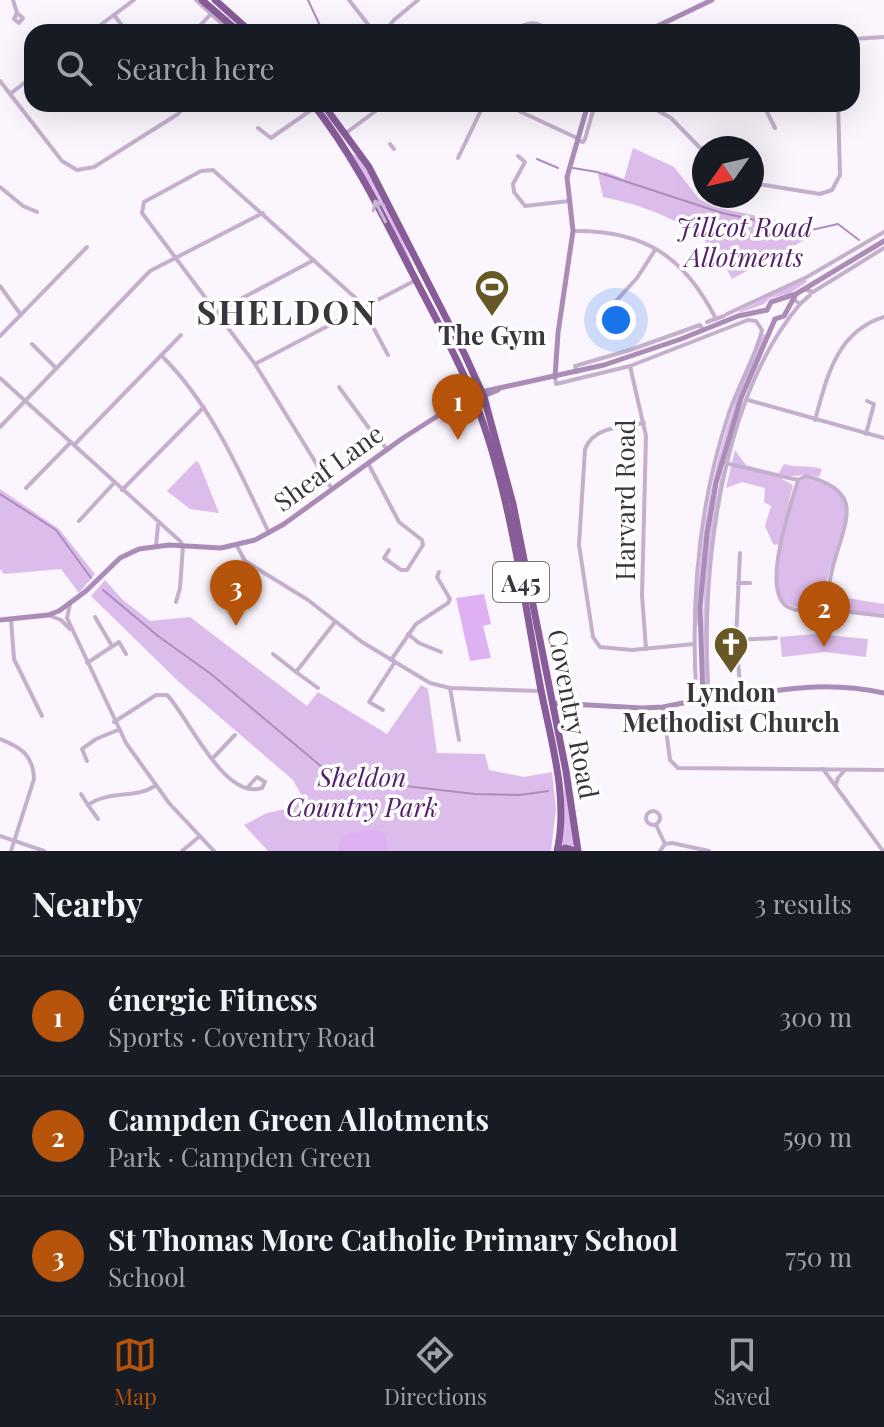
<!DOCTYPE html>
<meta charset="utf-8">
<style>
body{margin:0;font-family:"Playfair Display",serif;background:#242831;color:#f1f3f6}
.compass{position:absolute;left:692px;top:136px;width:72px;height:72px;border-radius:50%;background:#171b24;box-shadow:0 8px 32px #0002;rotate:236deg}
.you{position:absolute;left:616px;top:320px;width:28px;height:28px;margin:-20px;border:6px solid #fff;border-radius:50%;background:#1a73e8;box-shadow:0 0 0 12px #1a73e833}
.badge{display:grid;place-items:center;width:52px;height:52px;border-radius:50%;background:#b45309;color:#fff;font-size:26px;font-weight:700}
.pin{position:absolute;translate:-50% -66px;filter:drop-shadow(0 2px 4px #0008)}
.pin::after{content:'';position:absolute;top:42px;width:28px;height:24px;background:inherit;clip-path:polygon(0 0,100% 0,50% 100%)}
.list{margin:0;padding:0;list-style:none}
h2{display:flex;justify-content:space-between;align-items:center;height:104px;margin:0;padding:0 32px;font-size:34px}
h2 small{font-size:26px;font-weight:400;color:#9ea1a6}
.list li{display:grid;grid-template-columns:52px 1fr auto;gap:24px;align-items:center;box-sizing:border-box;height:120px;padding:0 32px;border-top:2px solid #363941}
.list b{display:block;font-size:30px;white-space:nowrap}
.list p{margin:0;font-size:26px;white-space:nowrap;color:#9ea1a6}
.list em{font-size:26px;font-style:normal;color:#9ea1a6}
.icon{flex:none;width:44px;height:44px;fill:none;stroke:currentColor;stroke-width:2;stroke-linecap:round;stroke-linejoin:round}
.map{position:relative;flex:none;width:884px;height:851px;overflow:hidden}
.search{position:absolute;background:#171b24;box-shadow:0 8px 32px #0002;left:24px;right:24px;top:24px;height:88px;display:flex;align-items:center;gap:20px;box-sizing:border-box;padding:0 28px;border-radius:24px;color:#9ea1a6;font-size:30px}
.sheet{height:464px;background:#171b24}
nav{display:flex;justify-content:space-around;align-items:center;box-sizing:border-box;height:112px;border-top:2px solid #363941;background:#171b24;font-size:22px;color:#9ea1a6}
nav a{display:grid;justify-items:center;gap:4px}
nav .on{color:#b45309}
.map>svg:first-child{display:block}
.green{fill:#dcbcea}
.forest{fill:#dfb1f3}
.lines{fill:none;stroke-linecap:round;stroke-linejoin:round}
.stream{stroke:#ae8cbd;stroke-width:2}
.street{stroke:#c4b0cd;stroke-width:4}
.secondary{stroke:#aa8cb7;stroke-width:5}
.highway{stroke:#875c98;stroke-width:7}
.oneway{stroke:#c9b6d1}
.labels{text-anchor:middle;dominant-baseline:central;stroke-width:7;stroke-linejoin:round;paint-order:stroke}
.shield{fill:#fff;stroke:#767277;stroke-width:2}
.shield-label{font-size:24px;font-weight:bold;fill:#3b353d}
.park-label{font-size:26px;font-style:italic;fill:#561f6b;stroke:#fff}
.poi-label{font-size:26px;font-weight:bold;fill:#3b353d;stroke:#fff}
.street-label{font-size:26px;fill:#3b353d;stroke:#fff}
.district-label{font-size:34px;font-weight:bold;letter-spacing:2px;fill:#3b353d;stroke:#fff}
</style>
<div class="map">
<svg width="884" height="851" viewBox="0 0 884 851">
<rect width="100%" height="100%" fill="#fbf5fe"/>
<g class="green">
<path d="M633 148 674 167 699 199 715 207 813 228 814 235 732 279C727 270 723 258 716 251 687 221 643 205 603 197L598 174 606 172 624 179Z"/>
<polygon points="352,153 356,156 358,154 397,225 417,277"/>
<polygon points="805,279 807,282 789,294 770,298 764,304 739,313 739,311"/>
<path d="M763 334 766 335C737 399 715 464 705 535 701 564 703 608 696 632 698 528 718 429 763 334Z"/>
<path d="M735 450 746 465 778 474 784 464C797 468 808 465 822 469L819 477C806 473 796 478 783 475L782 479 793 485 779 545 773 544 765 526 771 506 764 502 765 488 742 482 726 488Z"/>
<polygon points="196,461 199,463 219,513 190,509 167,491"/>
<path d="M724 468 707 577 705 638 707 682 705 684C702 623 702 564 715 504 718 492 719 479 724 468Z"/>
<path d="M806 478 832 487 840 493 847 513 827 580 825 605C817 610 809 610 800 608 792 607 783 603 780 595 770 570 792 509 799 482Z"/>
<polygon points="0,489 59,529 95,574 79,593 61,569 4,574 0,569"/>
<polygon points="105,580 123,600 150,621 190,617 307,706 318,692 387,734 421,685 428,689 437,753 485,754 489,770 524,777 552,772 556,809 551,851 268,851 244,825 267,813 295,807 302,796 293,780 179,682 91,596"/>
<polygon points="831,580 841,597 884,604 884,614 832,609 829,605"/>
<polygon points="815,634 868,639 866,657 825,652 782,657 780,637"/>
<polygon points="562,768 574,844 572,846 561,844 564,785"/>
</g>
<g class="forest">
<polygon points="484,594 491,624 483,626 491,658 470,661 456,598"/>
<polygon points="364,829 381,831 386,838 389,851 337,851 342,836 350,832 355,834"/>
</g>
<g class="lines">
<g class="stream">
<polyline points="308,0 323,32"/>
<polyline points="537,159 558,168"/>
<polyline points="573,168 597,172 722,213 807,231 838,224 859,240"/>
<polyline points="0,494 56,530 91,578"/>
<polyline points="103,590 158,636 211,674 335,778 475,794 520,795 548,791"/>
</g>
<g class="street">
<polyline points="13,0 17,13 14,19 19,23 23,18 17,13"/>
<polyline points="196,0 231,32"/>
<polyline points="349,0 374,32"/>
<polyline points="114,15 127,32"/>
<polyline points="91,32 134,0"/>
<polyline points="194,32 210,15"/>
<polyline points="384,32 394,20 418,0"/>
<path d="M509 32C523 24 537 17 549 32"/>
<polyline points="852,39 884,37"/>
<polyline points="0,81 62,161 77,170 94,167 178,114 187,104"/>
<polyline points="10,94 32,77"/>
<polyline points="504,104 577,138"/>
<polyline points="646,104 671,118 704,152"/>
<polyline points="763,104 775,128"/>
<polyline points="664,112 670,104"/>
<polyline points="258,128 271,138 314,108"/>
<polyline points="346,133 385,104"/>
<polyline points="577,140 583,142 585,139 595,104"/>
<polyline points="390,144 394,149"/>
<polyline points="518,156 525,162 513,184 514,192 525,206 569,201"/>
<polyline points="458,158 484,104"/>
<polyline points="752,183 820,194 832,190 840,175 838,104"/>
<polyline points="0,187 23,206 37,212"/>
<path d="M573 231C644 230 684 256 716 319"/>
<polyline points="0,286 21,315"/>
<polyline points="804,289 813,292 884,248"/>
<polyline points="616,301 637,278 655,250"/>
<polyline points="800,304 810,295"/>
<polyline points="218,311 314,260"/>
<polyline points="727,314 807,277 884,232"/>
<polyline points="707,322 724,316"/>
<polyline points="0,336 87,247"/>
<polyline points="32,344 56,368"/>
<path d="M161 355C212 406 239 470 269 533"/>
<polyline points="255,364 416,280"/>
<path d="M630 366 748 320 756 321 762 330C755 359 737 387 728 416 699 504 691 597 696 689"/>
<polyline points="630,366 646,436 642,595 646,649"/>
<polyline points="577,372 575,366 630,350 700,325 703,330"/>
<polyline points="555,377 556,384 630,366"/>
<polyline points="0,378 180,541 183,546 180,588 176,602"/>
<polyline points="339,387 371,431 388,450"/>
<polyline points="748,400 884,438"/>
<path d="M815 420C827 377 836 332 884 317"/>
<path d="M644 423C623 427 594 426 585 449L579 545 593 637 600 647 632 650 694 644"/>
<polyline points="0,427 150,271 263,213"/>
<polyline points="866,434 874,404 867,401"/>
<polyline points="74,445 181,335"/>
<path d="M721 462 798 480 806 476C862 491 848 515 835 559 830 575 828 592 825 609 814 610 798 613 788 607 760 591 791 506 798 480"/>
<polyline points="369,465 399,522 422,540 423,545 407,570 401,570 384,558 389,550"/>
<polyline points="26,488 71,442"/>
<polyline points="332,489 255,364 142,213 144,202 201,171 213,170 359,301 388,355"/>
<polyline points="122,490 204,407"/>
<polyline points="79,521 114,483"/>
<polyline points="156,546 158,525"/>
<polyline points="237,546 245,561 308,600 362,642 430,683 450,688 540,691"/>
<polyline points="740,553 736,640 741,695"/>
<polyline points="738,583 750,583"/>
<polyline points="70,604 67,618 126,743 169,803 214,851"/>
<polyline points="825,609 884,616"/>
<polyline points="48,615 61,620 70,629"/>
<polyline points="95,617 112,646"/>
<polyline points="11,619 14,659 42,716"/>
<polyline points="408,634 419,643 441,652"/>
<polyline points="736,640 776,638"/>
<polyline points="273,654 296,672 335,622"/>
<polyline points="391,660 416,624 448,603 450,599 437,577 439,572"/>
<polyline points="87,663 119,642 126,654"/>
<polyline points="296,672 318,688"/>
<path d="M703 687 708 683C701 567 722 396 800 304L796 301"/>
<polyline points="450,688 459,740"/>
<polyline points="663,707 670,760 678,768 884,770"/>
<polyline points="383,710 369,702 395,662"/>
<path d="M114 722 156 695H167C188 716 224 801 262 788L265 782 257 777 247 788"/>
<path d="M0 739C21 747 33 755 34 779L11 851"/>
<polyline points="212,759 235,735"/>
<polyline points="87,761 82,749 96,739 118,730"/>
<polyline points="823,769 883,851"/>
<polyline points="836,784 838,778 845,770"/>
<path d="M81 794 88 805C109 790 135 799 155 786"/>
<polyline points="88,805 98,819"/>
<circle cx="653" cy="818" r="7"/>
<polyline points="656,825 665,844"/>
<polyline points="0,836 44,851"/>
<polyline points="182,851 200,836"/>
<polyline points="660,851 665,844 672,843 709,851"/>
</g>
<g class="secondary">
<polyline points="645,32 712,0"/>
<polyline points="767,310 771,302 796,294 884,241"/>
<polyline points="775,319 784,316 796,294"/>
<polyline points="555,377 558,333 573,231 567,177 588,104"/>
<polyline points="452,409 498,390"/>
<polyline points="0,620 48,615 59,611 86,591 120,558 139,549 169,545 221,548 255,540 284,524 403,438 472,394 604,365 681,339 738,316 767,310"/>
<polyline points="703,699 700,607 707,534 716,483 741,398 775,319"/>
<path d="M553 703 642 708 663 707 703 699 716 700C776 690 823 680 884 693"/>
</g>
<g class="highway">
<polyline points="202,0 239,32"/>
<polyline points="215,0 251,32"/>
<path d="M313 104C350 151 376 202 403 255 427 303 455 351 475 401 510 490 523 596 541 690 551 741 569 799 557 851"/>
<polyline points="323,104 369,167 465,355 484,397 513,504 566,771 578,851"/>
<polyline points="559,851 565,848 576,851"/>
</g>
</g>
<defs><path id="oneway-shaft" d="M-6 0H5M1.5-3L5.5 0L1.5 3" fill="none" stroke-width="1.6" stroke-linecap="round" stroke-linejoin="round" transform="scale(2)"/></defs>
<use class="oneway" href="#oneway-shaft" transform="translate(380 211) rotate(-117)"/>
<defs>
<g id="stadium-pin" transform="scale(1.8)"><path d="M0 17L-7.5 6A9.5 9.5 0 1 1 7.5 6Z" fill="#675825" stroke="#fff"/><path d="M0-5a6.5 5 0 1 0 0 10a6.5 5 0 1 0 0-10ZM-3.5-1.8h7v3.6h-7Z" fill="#fff"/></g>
<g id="church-pin" transform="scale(1.8)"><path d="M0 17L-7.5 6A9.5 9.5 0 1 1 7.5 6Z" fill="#675825" stroke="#fff"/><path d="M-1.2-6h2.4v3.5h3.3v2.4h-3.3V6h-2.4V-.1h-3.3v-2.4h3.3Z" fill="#fff"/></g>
</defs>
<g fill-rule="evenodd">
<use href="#stadium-pin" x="492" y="287"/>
<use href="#church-pin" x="731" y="644"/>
</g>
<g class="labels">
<rect class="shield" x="493" y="562" width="56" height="40" rx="6"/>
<g class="shield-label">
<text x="521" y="582">A45</text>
</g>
<g class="park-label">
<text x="744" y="226">Jillcot Road<tspan x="744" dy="30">Allotments</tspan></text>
<text x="362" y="776">Sheldon<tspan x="362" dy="30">Country Park</tspan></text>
</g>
<g class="poi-label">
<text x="492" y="334">The Gym</text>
<text x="731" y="691">Lyndon<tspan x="731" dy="30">Methodist Church</tspan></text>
</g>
<g class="street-label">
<text transform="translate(328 467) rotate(-36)">Sheaf Lane</text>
<text transform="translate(624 500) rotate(-90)">Harvard Road</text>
<text transform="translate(574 714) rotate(79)">Coventry Road</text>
</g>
<g class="district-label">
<text x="287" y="311">SHELDON</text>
</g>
</g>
</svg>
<svg class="compass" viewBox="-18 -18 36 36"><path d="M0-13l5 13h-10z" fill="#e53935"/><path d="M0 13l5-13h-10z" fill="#9ea1a6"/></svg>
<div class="you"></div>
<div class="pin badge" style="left:458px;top:440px">1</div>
<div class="pin badge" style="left:824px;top:647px">2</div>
<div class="pin badge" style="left:236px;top:626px">3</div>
<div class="search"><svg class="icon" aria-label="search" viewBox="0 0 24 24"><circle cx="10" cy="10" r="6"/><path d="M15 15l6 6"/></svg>Search here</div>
</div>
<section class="sheet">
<h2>Nearby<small>3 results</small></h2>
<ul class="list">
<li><span class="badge">1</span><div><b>énergie Fitness</b><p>Sports · Coventry Road</p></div><em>300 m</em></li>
<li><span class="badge">2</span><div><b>Campden Green Allotments</b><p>Park · Campden Green</p></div><em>590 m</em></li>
<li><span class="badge">3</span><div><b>St Thomas More Catholic Primary School</b><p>School</p></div><em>750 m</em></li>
</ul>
</section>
<nav>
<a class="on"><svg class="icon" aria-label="map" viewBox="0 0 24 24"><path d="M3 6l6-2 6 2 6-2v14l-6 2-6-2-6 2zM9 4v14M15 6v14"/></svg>Map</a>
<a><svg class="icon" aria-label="directions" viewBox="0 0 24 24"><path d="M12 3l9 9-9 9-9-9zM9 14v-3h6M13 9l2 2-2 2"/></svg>Directions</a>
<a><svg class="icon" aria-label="saved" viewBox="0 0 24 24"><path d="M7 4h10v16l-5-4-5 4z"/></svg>Saved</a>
</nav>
